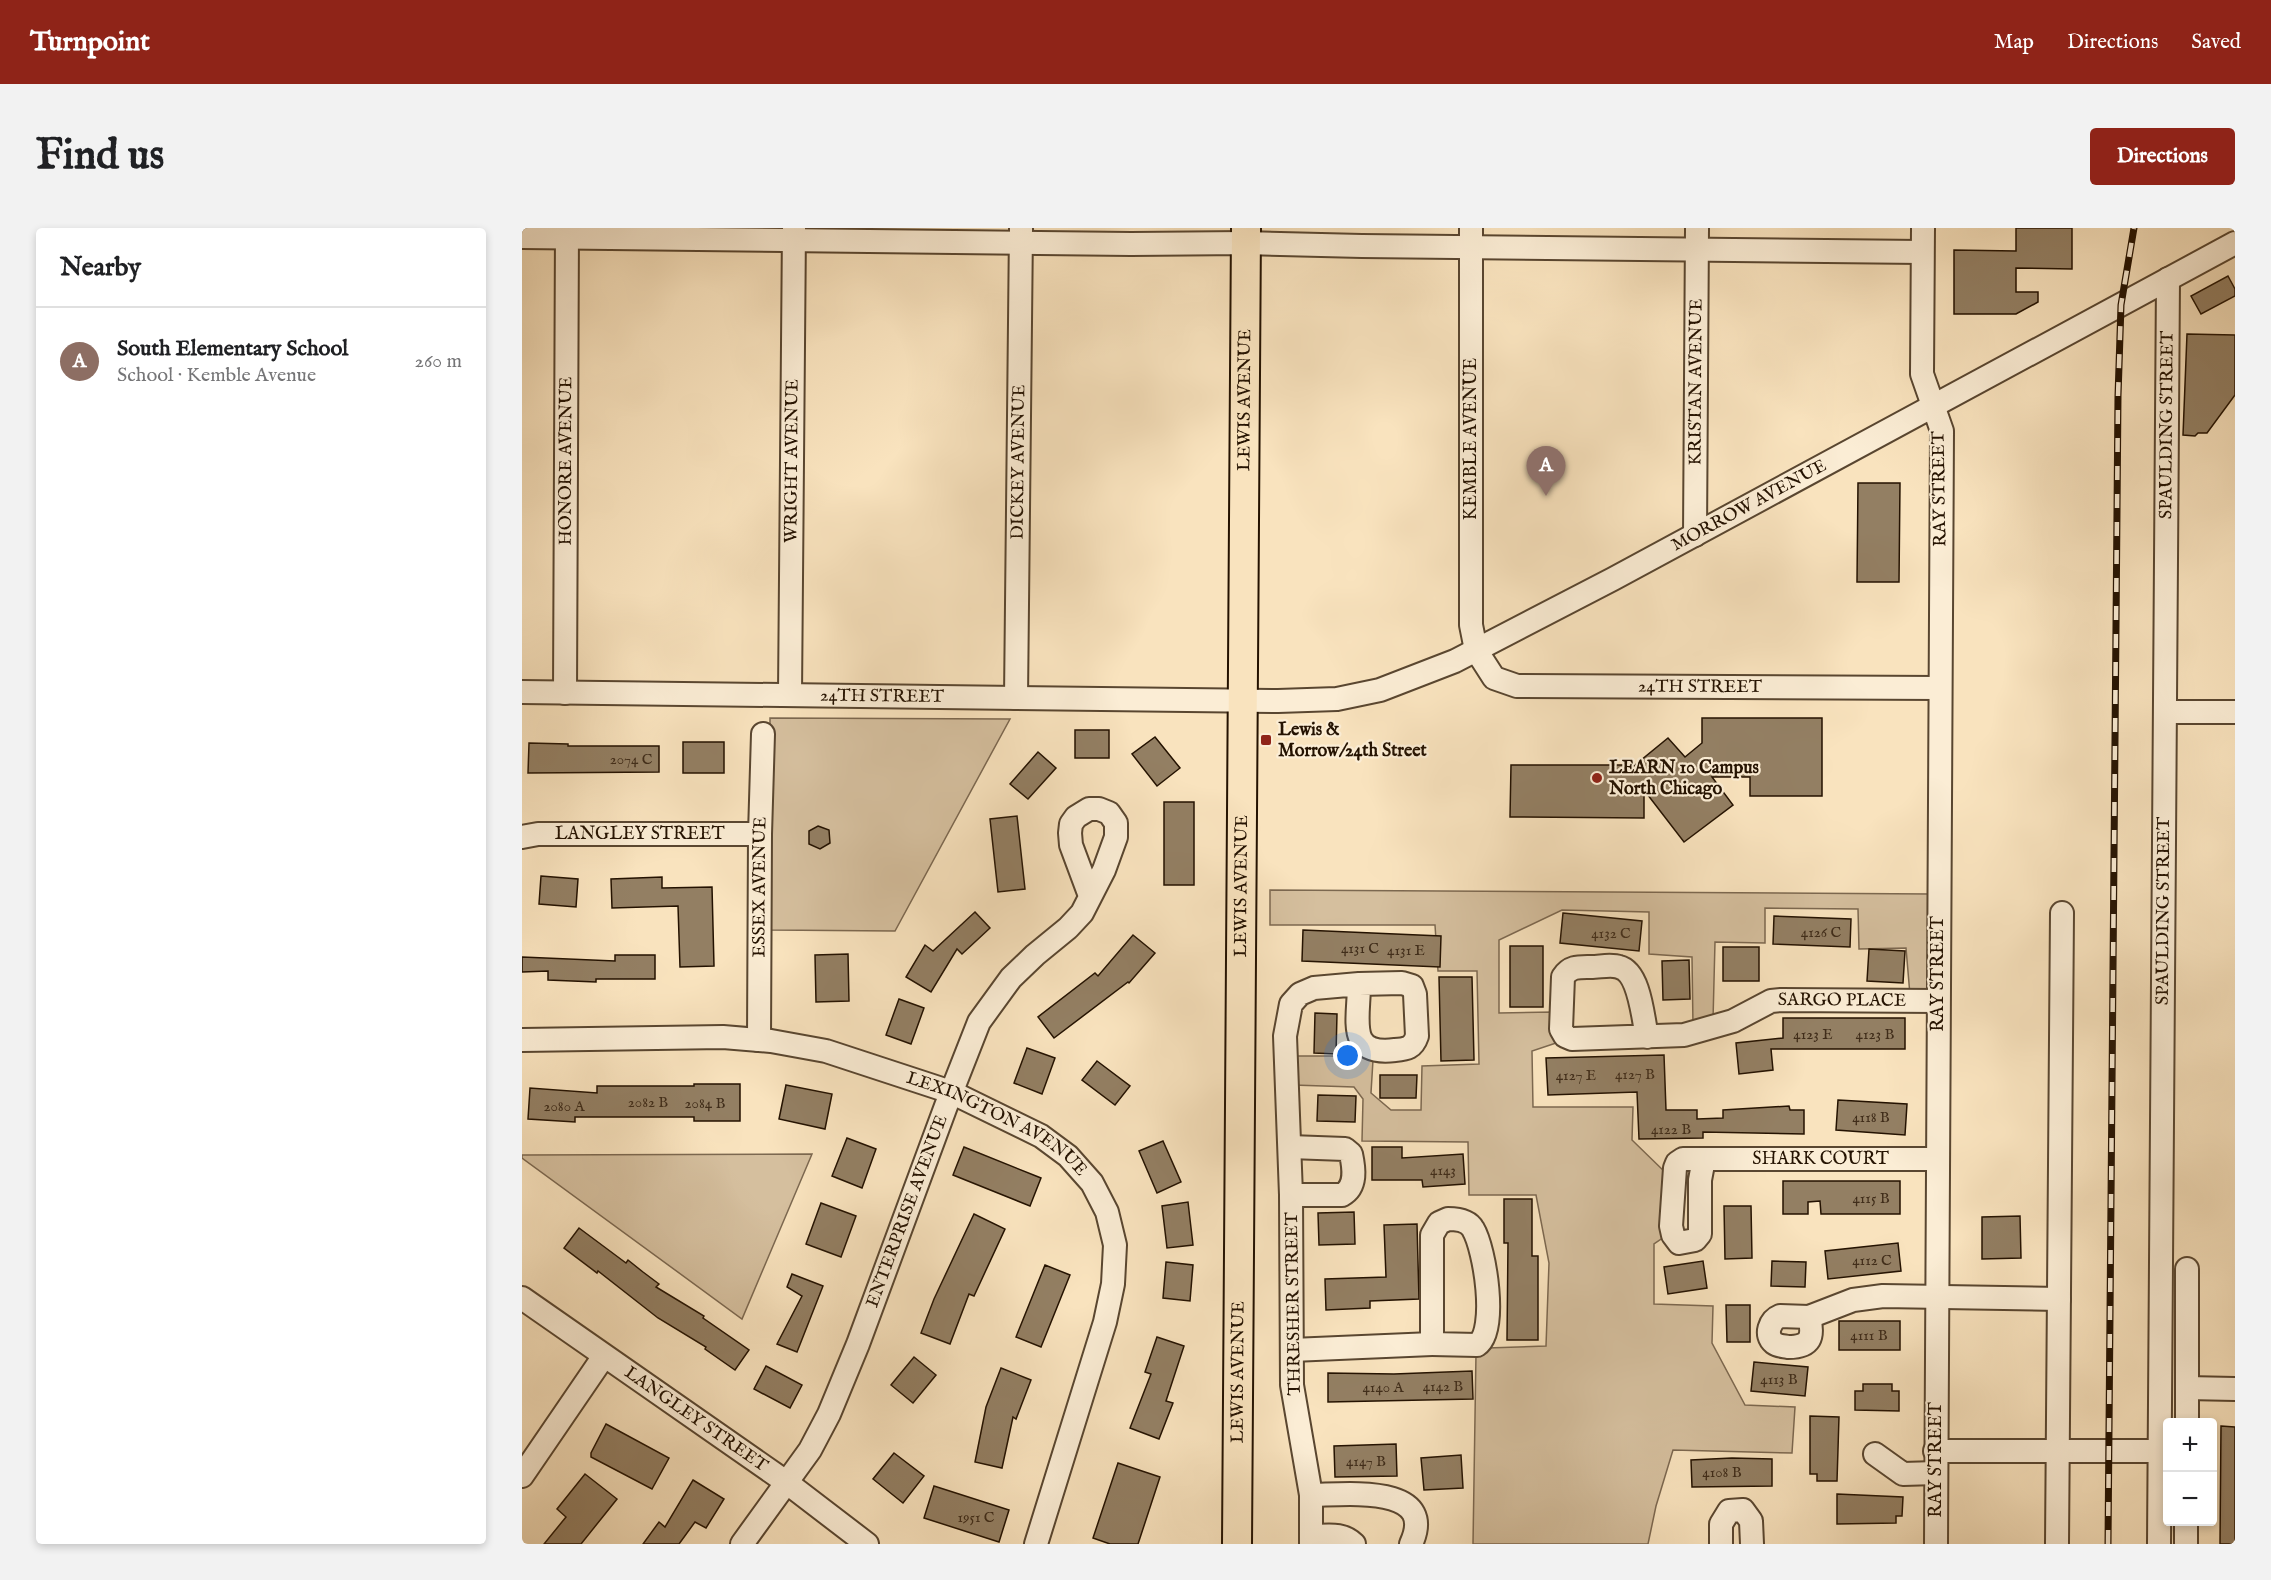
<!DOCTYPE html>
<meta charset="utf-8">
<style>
body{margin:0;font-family:"IM FELL English",serif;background:#f2f2f2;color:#202124}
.controls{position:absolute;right:18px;bottom:18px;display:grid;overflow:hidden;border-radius:6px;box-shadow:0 3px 9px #0003}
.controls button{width:54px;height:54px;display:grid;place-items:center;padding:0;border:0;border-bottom:2px solid #e0e0e0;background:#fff;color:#202124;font:30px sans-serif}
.you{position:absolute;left:826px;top:828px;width:21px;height:21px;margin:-15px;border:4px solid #fff;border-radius:50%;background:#1a73e8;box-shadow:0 0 0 9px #1a73e833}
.badge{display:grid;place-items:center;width:39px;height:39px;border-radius:50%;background:#8f2418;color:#fff;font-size:20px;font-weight:700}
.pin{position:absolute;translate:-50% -50px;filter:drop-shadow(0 2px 3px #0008)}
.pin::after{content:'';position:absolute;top:32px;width:21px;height:18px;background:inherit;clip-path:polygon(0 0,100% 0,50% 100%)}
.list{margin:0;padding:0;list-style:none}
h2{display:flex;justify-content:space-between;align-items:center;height:78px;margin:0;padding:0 24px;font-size:26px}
h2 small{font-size:20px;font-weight:400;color:#757577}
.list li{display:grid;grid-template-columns:39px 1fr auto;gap:18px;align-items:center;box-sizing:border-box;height:108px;padding:0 24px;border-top:2px solid #e0e0e0}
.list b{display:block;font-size:22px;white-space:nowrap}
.list p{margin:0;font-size:20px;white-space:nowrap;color:#757577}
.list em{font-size:20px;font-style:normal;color:#757577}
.map{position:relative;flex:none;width:1713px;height:1316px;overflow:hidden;border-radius:6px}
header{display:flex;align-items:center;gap:36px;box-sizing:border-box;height:84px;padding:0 30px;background:#8f2418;color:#fff}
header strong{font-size:28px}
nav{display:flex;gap:33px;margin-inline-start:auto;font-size:21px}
.intro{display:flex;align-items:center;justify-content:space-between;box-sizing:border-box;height:144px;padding:0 36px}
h1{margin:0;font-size:42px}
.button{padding:15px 27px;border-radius:6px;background:#8f2418;color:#fff;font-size:21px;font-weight:700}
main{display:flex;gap:36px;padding:0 36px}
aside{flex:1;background:#fff;border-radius:6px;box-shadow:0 3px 9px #0003}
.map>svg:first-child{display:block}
.green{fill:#d5bf9e;stroke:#7c6850;stroke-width:1.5}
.building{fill:#937f63;stroke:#241201;stroke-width:1.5}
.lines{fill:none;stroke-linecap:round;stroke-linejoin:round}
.minor-casing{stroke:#594630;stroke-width:26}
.major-casing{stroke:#241201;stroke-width:32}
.minor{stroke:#fbedd5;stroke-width:22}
.major{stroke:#f9e3be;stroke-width:28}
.rail-casing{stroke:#241201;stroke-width:7}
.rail{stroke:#fbedd5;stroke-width:4.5;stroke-dasharray:14;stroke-linecap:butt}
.poi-dot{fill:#8f2418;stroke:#fbedd5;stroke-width:2}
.labels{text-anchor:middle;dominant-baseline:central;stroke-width:4.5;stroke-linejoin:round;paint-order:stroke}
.number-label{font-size:15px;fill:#402d1a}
.street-label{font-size:18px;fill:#241201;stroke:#fbedd5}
.poi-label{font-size:18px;font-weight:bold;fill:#241201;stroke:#fbedd5;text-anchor:start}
</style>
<header>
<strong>Turnpoint</strong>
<nav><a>Map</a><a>Directions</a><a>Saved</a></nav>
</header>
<div class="intro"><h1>Find us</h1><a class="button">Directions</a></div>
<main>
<aside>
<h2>Nearby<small></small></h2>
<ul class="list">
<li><span class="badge" style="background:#8d6e63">A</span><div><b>South Elementary School</b><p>School · Kemble Avenue</p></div><em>260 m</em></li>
</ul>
</aside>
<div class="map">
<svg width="1713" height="1316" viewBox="0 0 1713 1316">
<rect width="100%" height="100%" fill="#f9e3be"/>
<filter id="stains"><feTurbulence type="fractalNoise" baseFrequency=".00333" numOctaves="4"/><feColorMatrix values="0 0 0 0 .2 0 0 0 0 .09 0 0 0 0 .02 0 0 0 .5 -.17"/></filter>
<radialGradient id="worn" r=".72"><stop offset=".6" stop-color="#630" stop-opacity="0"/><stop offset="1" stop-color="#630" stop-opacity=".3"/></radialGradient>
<g class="green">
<polygon points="248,490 488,491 373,703 248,702"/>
<polygon points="748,662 1409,666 1408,767 1388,767 1384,720 1337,721 1336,681 1243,680 1243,715 1193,714 1191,792 1171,798 1170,729 1127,726 1127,684 1040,682 977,712 977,785 1031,784 1030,807 1034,815 1010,823 1011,879 1111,879 1110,912 1146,947 1142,1009 1132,1016 1132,1076 1191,1078 1190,1115 1223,1177 1273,1179 1270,1225 1151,1222 1134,1278 1126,1316 951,1316 954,1126 965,1120 1024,1118 1027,1035 1014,967 947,967 946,914 840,913 841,871 832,859 771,857 770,828 841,828 851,832 849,865 869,882 899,882 900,838 957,836 955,743 916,743 913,697 748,697"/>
<polygon points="290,926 220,1091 0,930 0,927"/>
</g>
<g class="building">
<polygon points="1494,0 1550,0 1550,41 1494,40 1494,64 1516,64 1516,74 1494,86 1432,86 1432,22 1494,23"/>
<polygon points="1706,48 1713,61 1713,68 1679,86 1669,68"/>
<polygon points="1665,106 1713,107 1713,167 1685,205 1676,205 1673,208 1661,207"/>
<polygon points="1336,255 1378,255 1377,354 1335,354"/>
<polygon points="1180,490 1300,490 1300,568 1228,568 1228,549 1190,549 1211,577 1162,614 1122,562 1122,590 988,589 989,537 1113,537 1146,510 1163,529 1180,515"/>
<rect x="553" y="502" width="34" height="28"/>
<polygon points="633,509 658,540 635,558 610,526"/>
<rect x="161" y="514" width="41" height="31"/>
<polygon points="7,515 46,516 46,518 137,518 137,544 6,545"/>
<polygon points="516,524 534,540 506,571 488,556"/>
<rect x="642" y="574" width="30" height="83"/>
<polygon points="495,588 503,661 476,664 468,591"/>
<polygon points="296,598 307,602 308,615 298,621 287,616 287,603"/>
<polygon points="19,648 56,651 54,679 17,676"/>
<polygon points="140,649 140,660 190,659 192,738 158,739 156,678 90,680 89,651"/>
<polygon points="453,684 468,700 440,726 435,721 409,764 384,749 403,717 411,723"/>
<polygon points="1041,685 1120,693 1117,723 1038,715"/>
<polygon points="1252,688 1329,691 1328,719 1251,716"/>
<polygon points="781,702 919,708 918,739 780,733"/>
<polygon points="611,707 633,725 607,755 606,754 532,810 516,789 573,745 576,748"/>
<rect x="988" y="718" width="33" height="61"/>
<rect x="1201" y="719" width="36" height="34"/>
<polygon points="1347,721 1383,723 1381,755 1345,753"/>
<polygon points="326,726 327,773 294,774 293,727"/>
<polygon points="93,727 133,727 133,751 74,751 74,754 26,752 26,743 0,744 0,729 93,733"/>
<polygon points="1167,732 1168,771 1141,772 1140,733"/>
<polygon points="917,749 950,749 952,832 919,833"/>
<polygon points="377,771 402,780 389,816 364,807"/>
<polygon points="793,785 815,786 814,826 792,825"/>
<polygon points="1261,790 1383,790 1383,821 1249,821 1251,842 1217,846 1214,815 1261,810"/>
<polygon points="505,820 533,830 520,866 492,855"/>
<polygon points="1142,827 1144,882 1175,882 1175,891 1201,890 1201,882 1267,878 1268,882 1282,882 1282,906 1181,904 1181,910 1117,911 1115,864 1026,867 1024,830"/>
<polygon points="575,833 608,858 593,877 560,852"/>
<polygon points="858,847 895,847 894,870 858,870"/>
<polygon points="172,856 218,856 218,893 172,893 172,889 53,889 53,894 6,891 8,860 75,865 75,858 172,858"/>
<polygon points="264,857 310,866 303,901 257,891"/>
<polygon points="796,867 834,868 833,894 795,893"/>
<polygon points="1316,872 1385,876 1383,907 1314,902"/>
<polygon points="325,910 354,921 340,960 310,948"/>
<polygon points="641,913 659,954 635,965 617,923"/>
<polygon points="442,919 519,950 508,978 431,947"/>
<polygon points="850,919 880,919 880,930 941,926 943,956 901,959 900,952 850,952"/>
<polygon points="1261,953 1378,953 1378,986 1299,986 1298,973 1286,974 1286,986 1261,986"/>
<polygon points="982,971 1010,971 1010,1028 1016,1028 1016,1112 985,1112 986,1015 982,1015"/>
<polygon points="666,974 671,1017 645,1020 640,978"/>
<polygon points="299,975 334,988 319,1029 284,1016"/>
<polygon points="1202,978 1229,978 1230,1030 1203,1031"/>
<polygon points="832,984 833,1016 797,1017 796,985"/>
<polygon points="452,986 483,1001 452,1068 447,1066 428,1116 399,1105 412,1071"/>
<polygon points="1498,988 1499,1030 1460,1031 1460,989"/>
<polygon points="895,996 897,1071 848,1073 848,1080 804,1082 803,1051 864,1049 862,997"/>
<polygon points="57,1000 104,1035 106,1032 121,1044 137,1056 134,1059 182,1088 181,1090 227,1122 213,1142 183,1121 184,1119 136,1090 76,1043 75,1045 42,1020"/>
<polygon points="1376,1015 1379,1043 1306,1051 1303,1023"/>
<polygon points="1181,1033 1185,1060 1146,1066 1142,1039"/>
<polygon points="1250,1033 1284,1034 1283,1059 1249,1058"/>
<polygon points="644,1034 671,1037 668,1073 641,1070"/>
<polygon points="523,1037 548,1047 519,1119 494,1109"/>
<polygon points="270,1046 301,1058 275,1124 255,1116 280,1068 265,1059"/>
<polygon points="1204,1077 1228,1077 1228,1114 1205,1114"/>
<rect x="1317" y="1093" width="61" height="29"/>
<polygon points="635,1109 662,1118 644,1173 651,1175 637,1211 608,1200 629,1146 623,1144"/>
<polygon points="392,1129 414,1147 391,1175 369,1157"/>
<polygon points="1232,1134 1286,1139 1283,1168 1229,1163"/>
<polygon points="244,1138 280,1157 268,1180 232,1161"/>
<polygon points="479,1140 509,1152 494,1191 491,1189 480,1240 453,1234 464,1179"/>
<polygon points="950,1143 951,1171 806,1174 806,1145 872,1146"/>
<polygon points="1341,1156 1370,1156 1370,1163 1377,1163 1377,1183 1333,1182 1333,1163 1341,1163"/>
<polygon points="1288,1188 1317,1189 1315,1253 1295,1253 1295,1246 1288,1246"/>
<polygon points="84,1196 147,1230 130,1261 69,1229 69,1225"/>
<polygon points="1699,1198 1713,1199 1713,1316 1698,1316"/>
<polygon points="874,1216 875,1248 813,1249 812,1218"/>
<polygon points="372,1225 402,1248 381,1275 351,1251"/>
<polygon points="939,1227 941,1260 902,1262 899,1230"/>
<polygon points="1210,1230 1250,1231 1250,1258 1170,1259 1169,1232"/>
<polygon points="596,1235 638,1249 616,1316 588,1316 571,1310"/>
<polygon points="63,1246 95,1271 59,1316 22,1316 44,1289 35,1281"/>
<polygon points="171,1252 202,1271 184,1300 173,1294 157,1316 121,1316 137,1294 143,1299"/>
<polygon points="412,1258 487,1282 477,1314 402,1290"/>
<polygon points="1315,1266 1381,1269 1380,1288 1374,1288 1374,1295 1315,1296"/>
</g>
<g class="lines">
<g class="minor-casing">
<g id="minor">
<path id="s1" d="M949 0V397L954 422 972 450 995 458 1418 460"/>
<polyline points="1401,0 1400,146 1420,203 1414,1316"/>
<polyline points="0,9 609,16 723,15 840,18 1400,24"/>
<path id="s2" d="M1173 307 1175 0"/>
<path id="s3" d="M0 464 756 473 815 471 858 462 933 433 1091 351 1713 15"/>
<path id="s4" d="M43 465 45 0"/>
<path id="s5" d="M268 467 272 0"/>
<path id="s6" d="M494 470 499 1"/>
<polyline points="1643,484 1713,484"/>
<path id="s7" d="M0 609 16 606H238"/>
<path id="s8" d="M1125 809C1121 791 1118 744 1097 739 1089 736 1078 739 1069 739 1057 739 1048 738 1041 749L1039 801 1043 808 1050 811 1162 807 1211 793 1249 773 1259 772 1416 773"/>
<path id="s9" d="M0 812 201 809 249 813 304 823 429 864 519 908 546 928 570 955 585 984 593 1017 591 1056 583 1094 514 1316"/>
<path id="s10" d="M237 812 238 606 241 506"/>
<path d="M768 919 823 921 829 926C832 940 835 959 820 967H769"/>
<path id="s11" d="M1182 931 1178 952V1006L1173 1012 1157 1015 1151 1007 1149 998 1153 940 1155 935 1161 931H1416"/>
<path d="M926 991C935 991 946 992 951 1001 963 1021 976 1103 955 1117L910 1116V1007L917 995Z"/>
<path id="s12" d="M0 1070 264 1254 345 1316"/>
<path d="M1287 1089C1292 1109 1289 1119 1266 1119 1261 1118 1256 1118 1252 1115 1242 1107 1248 1092 1258 1088L1287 1089 1331 1072 1361 1068 1537 1071"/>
<polyline points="770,1122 910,1116"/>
<polyline points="1665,1160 1713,1161"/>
<polyline points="1665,1194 1665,1041"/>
<polyline points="1413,1223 1637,1223"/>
<polyline points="1353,1226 1381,1246 1414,1245"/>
<polyline points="0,1248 82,1128"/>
<path d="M789 1267C821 1267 917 1255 889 1316"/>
<path d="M789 1308C805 1308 820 1304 832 1316"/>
<path id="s13" d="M220 1316 288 1222 307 1186 336 1116 424 878 457 794 489 750 513 727 546 700 560 685 582 642 594 609V595L587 585 577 581H567L554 589 549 596 548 605 549 617 568 668"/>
<path d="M789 1316V1267L770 1157 769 967 763 808 769 776 778 766 792 760 837 756C837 792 824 828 873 822 885 821 891 820 895 808L893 766 890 758 880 755 837 756"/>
<polyline points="1199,1316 1199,1296 1207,1283 1221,1282 1229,1293 1230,1316"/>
<polyline points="1535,1316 1540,685"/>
<path id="s14" d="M1637 1316 1646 51"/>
<polyline points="1664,1316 1664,1294"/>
</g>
</g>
<g class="major-casing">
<g id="major">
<path id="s15" d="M715 1316 724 0"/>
</g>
</g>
<use href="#minor" class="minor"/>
<use href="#major" class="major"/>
<g class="rail-casing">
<polyline id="rail" points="1586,1316 1596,168 1599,77 1612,0"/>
</g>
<use href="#rail" class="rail"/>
</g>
<g class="poi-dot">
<rect x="738" y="506" width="12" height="12" rx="3"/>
<circle cx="1075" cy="550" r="6"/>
</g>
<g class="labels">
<g class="number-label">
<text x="109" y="531">2074 C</text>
<text x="1299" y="704">4126 C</text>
<text x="1089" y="705">4132 C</text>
<text x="838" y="720">4131 C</text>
<text x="884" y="722">4131 E</text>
<text x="1291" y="806">4123 E</text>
<text x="1353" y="806">4123 B</text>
<text x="1113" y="846">4127 B</text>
<text x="1054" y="847">4127 E</text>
<text x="126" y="874">2082 B</text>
<text x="183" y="875">2084 B</text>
<text x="42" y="878">2080 A</text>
<text x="1349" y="889">4118 B</text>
<text x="1149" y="901">4122 B</text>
<text x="921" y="942">4143</text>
<text x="1349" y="970">4115 B</text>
<text x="1350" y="1032">4112 C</text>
<text x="1347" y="1107">4111 B</text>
<text x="1257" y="1151">4113 B</text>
<text x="921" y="1158">4142 B</text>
<text x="861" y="1159">4140 A</text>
<text x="844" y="1233">4147 B</text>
<text x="1200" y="1244">4108 B</text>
<text x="454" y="1289">1951 C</text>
</g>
<g class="street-label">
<text stroke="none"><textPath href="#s2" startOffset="153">KRISTAN AVENUE</textPath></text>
<text stroke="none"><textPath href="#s15" startOffset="1144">LEWIS AVENUE</textPath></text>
<text stroke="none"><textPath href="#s14" startOffset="1119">SPAULDING STREET</textPath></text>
<text transform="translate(949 211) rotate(-90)">KEMBLE AVENUE</text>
<text stroke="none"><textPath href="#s4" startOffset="232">HONORE AVENUE</textPath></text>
<text stroke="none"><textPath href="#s5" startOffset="234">WRIGHT AVENUE</textPath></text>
<text stroke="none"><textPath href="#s6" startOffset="236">DICKEY AVENUE</textPath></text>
<text transform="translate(1418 261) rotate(-91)">RAY STREET</text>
<text stroke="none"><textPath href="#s3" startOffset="1272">MORROW AVENUE</textPath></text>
<text stroke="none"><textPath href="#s1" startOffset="663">24TH STREET</textPath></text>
<text stroke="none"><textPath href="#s3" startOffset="360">24TH STREET</textPath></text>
<text stroke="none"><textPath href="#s7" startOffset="118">LANGLEY STREET</textPath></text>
<text stroke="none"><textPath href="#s15" startOffset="658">LEWIS AVENUE</textPath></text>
<text stroke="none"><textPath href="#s10" startOffset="153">ESSEX AVENUE</textPath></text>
<text stroke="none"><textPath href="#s14" startOffset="633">SPAULDING STREET</textPath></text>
<text transform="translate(1416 746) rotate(-90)">RAY STREET</text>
<text stroke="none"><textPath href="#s8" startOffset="483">SARGO PLACE</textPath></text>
<text stroke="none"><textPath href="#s9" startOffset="492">LEXINGTON AVENUE</textPath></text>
<text stroke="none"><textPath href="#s11" startOffset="327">SHARK COURT</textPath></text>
<text stroke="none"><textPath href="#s13" startOffset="374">ENTERPRISE AVENUE</textPath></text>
<text transform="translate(772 1076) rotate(-91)">THRESHER STREET</text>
<text stroke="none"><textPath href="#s15" startOffset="172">LEWIS AVENUE</textPath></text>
<text stroke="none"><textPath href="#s12" startOffset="212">LANGLEY STREET</textPath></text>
<text transform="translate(1414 1232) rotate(-90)">RAY STREET</text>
</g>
<g class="poi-label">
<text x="756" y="502">Lewis &amp;<tspan x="756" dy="21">Morrow/24th Street</tspan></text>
<text x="1087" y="540">LEARN 10 Campus<tspan x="1087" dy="21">North Chicago</tspan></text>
</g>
</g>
<rect width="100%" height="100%" filter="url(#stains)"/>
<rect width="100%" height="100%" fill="url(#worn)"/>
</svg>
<div class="controls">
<button>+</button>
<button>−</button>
</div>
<div class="you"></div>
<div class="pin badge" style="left:1024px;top:268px;background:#8d6e63">A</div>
</div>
</main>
